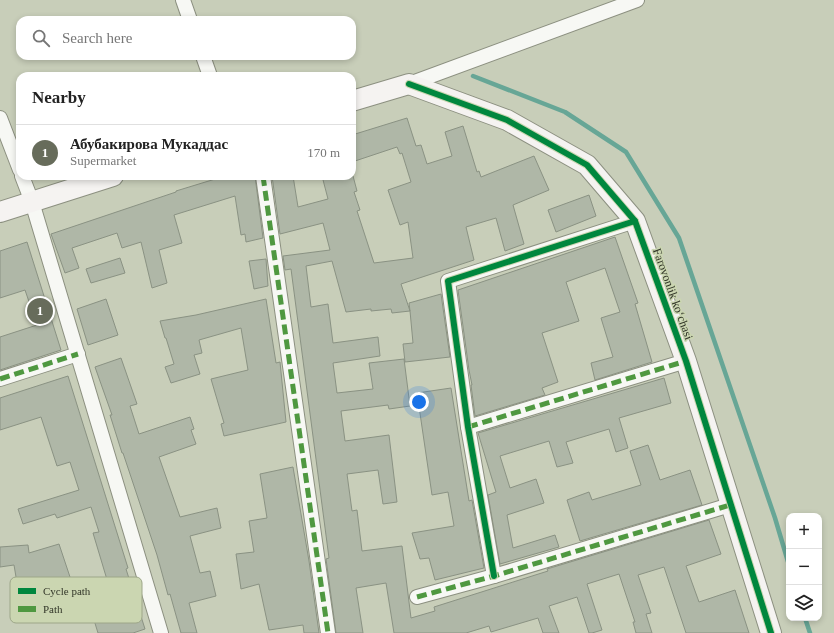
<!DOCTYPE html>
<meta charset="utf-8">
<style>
body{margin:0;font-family:"Times New Roman",serif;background:#f2f2f2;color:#222}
.controls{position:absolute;right:12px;bottom:12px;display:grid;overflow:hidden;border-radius:8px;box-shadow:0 2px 6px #0003}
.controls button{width:36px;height:36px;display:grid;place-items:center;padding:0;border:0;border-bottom:1px solid #e0e0e0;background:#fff;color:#222;font:20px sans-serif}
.you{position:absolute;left:419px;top:402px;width:14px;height:14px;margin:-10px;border:3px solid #fff;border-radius:50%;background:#1a73e8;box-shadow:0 0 0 6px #1a73e833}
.badge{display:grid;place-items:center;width:26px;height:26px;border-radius:50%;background:#676c5b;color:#fff;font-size:13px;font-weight:700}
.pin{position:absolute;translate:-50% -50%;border:2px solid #fff;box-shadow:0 1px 4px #0006}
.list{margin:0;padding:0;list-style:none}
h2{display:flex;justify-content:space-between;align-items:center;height:52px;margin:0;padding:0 16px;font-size:17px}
h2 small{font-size:13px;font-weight:400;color:#767676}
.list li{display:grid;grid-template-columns:26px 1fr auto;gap:12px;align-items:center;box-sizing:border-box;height:56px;padding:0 16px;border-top:1px solid #e0e0e0}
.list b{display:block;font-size:15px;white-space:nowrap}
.list p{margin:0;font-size:13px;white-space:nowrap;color:#767676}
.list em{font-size:13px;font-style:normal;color:#767676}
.icon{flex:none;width:22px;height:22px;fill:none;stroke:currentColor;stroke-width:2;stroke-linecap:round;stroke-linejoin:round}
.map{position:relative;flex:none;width:834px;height:633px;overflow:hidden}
.search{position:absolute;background:#fff;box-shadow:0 2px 6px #0003;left:16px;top:16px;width:340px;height:44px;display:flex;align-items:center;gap:10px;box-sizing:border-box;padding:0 14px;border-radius:12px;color:#767676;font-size:15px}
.panel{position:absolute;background:#fff;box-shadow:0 2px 6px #0003;left:16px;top:72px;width:340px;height:108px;border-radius:12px}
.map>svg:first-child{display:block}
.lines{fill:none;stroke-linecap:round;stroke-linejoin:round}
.stream{stroke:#67a696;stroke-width:4.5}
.building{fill:#afb7a7;stroke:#8a9283}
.street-casing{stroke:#8c9080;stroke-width:16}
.secondary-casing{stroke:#8c9080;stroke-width:22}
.street{stroke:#f7f8f4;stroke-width:14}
.secondary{stroke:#f5f3f1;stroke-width:20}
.quiet{stroke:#4f9840;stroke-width:5;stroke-dasharray:10 5;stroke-linecap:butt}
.cycleway-casing{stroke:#cbd6b1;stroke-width:8}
.cycleway{stroke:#00873e;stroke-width:6}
.labels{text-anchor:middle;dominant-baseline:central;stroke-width:3;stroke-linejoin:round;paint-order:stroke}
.street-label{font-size:12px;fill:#333729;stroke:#cbd6b1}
.key{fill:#cbd6b1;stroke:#9da688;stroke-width:1}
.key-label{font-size:11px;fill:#333729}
</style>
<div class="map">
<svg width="834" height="633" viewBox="0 0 834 633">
<rect width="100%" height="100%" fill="#c8ceb9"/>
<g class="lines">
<g class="stream">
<polyline points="473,76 565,112 626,152 679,238 775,518 789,565"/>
<polyline points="805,618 810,633"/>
</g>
</g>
<g class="building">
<polygon points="407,118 416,146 421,145 427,164 452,156 445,132 463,126 477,172 479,171 481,177 534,156 549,190 513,205 524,244 505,251 496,218 466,227 474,260 401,284 410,311 409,303 441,294 450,357 405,362 403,344 413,343 410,311 392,313 391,309 371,311 371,309 346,312 332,261 306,266 311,307 328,304 333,343 378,337 380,356 333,363 337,393 373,389 369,363 404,359 410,406 389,409 388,405 341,411 345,441 389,435 397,502 383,504 378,470 347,474 352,511 357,510 362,551 402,546 411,618 435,611 434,607 548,571 547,569 709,520 721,554 686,566 699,602 735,590 749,633 686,633 664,567 638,575 651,613 646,614 652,633 636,633 633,622 635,622 619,574 587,584 602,630 592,633 589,633 577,597 549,606 559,633 543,633 538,618 491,632 489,626 466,633 394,633 386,583 356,588 363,633 336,633 326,559 329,558 291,269 285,270 283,256 330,250 323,223 280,234 272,176 293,176 298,207 328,199 322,176 353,176 357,191 354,192 360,210 357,211 374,263 413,258 408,222 400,225 388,190 411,182 402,153 400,154 397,147 352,162 352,135"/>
<polygon points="225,176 255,176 263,238 246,242 245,234 241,235 235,196 174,215 182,243 159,250 167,283 152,288 141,242 122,248 117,233 72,248 79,268 65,273 51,234 176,192 176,191"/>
<polygon points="589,195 596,216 556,232 548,210"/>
<polygon points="615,237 638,303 635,304 652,362 595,380 591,363 613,357 601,318 620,312 605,268 566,282 579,321 542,333 558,382 542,388 545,395 475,416 471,385 472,385 469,370 458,290"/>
<polygon points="27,242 61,350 0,370 0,337 37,325 25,290 0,298 0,251"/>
<polygon points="120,258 125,273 91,283 86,269"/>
<polygon points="266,259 268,286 254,289 249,261"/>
<polygon points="106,299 118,335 88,345 77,309"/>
<polygon points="266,299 276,363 280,362 286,422 224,436 221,424 224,423 211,379 248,370 241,328 199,340 202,353 194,355 200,374 171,383 165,367 174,364 166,338 165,338 160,321 196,315"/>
<polygon points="121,358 137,404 130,406 139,434 190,417 194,429 191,430 196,444 159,457 180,517 217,508 221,528 190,536 200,573 210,571 216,596 189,603 197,633 181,633 170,594 168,595 157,555 123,453 122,453 110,415 112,415 95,367"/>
<polygon points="68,376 128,568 126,569 145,629 133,633 98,633 94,620 117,613 93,533 99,532 91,507 57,518 55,514 23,524 18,509 79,490 70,462 57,466 41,417 0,430 0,398"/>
<polygon points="664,378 671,403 619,418 628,448 616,452 609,429 566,442 573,463 557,467 549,441 500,456 510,488 536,479 544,503 507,515 513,548 555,535 559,547 500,564 488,495 496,492 478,433"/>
<polygon points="451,388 469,501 472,500 484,568 435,580 429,558 420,559 412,533 454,526 448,492 432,495 417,393"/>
<polygon points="648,445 660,480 690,470 702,505 580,541 567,500 589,492 592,500 641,485 630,451"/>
<polygon points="293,467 309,561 319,633 304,633 303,625 269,630 259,584 241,589 236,554 254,552 249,521 267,518 260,474"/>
<polygon points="59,544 73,586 39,596 40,599 20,601 14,565 0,567 0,547 28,545 29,553"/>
</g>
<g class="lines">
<g class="street-casing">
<g id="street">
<polyline points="183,0 190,20"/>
<polyline points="203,56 210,76"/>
<polyline points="409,84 637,0"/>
<polyline points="0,118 20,170"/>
<polyline points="22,176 32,202 161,633"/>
<polyline points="263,176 328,633"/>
<polyline points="0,379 78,354"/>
<polyline points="468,427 686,361"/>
<polyline points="494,576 468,427 448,281 635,221"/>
<polyline points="417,597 494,576 730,505"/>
</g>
</g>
<g class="secondary-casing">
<g id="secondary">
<polyline points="352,101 409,84 507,120 587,165 635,221 686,361 771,633"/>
<polyline points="0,212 113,176"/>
</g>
</g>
<use href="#street" class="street"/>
<use href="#secondary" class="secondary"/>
<g class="quiet">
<polyline points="263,176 328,633"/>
<polyline points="0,379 78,354"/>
<polyline points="468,427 686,361"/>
<polyline points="417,597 494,576 730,505"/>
</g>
<g class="cycleway-casing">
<g id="cycleway">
<polyline points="409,84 507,120 587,165 635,221 686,361 771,633"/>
<polyline points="494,576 468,427 448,281 635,221"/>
</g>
</g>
<use href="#cycleway" class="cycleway"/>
</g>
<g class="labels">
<g class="street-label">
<text transform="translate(673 294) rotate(70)">Farovonlik koʻchasi</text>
</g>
</g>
<rect x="10" y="577" width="132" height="46" rx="6" class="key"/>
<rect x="18" y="588" width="18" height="6" fill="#00873e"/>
<rect x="18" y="606" width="18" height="6" fill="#4f9840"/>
<g class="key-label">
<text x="43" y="595">Cycle path</text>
<text x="43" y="613">Path</text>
</g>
</svg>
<div class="controls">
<button>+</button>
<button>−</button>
<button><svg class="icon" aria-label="layers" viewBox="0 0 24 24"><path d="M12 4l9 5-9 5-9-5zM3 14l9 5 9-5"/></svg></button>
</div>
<div class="you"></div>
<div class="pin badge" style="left:40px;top:311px">1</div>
<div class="search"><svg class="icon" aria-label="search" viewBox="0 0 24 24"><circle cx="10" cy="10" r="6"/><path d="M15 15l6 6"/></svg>Search here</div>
<section class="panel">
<h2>Nearby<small></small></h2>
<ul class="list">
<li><span class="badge">1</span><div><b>Абубакирова Мукаддас</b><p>Supermarket</p></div><em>170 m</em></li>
</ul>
</section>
</div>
